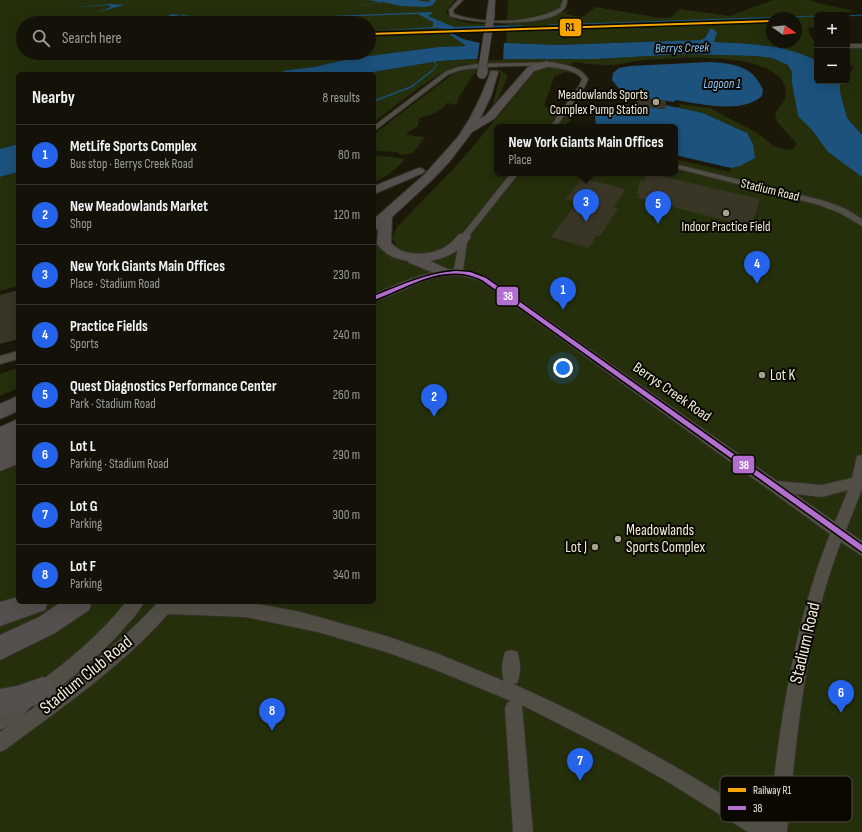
<!DOCTYPE html>
<meta charset="utf-8">
<style>
body{margin:0;font-family:"Sofia Sans Condensed",sans-serif;background:#1d1b12;color:#f1f3f6}
.controls{position:absolute;right:12px;top:12px;display:grid;overflow:hidden;border-radius:6px;box-shadow:0 4px 16px #0002}
.controls button{width:36px;height:36px;display:grid;place-items:center;padding:0;border:0;border-bottom:1px solid #333229;background:#141208;color:#f1f3f6;font:20px sans-serif}
.compass{position:absolute;left:766px;top:12px;width:36px;height:36px;border-radius:50%;background:#141208;box-shadow:0 4px 16px #0002;rotate:104deg}
.you{position:absolute;left:563px;top:368px;width:14px;height:14px;margin:-10px;border:3px solid #fff;border-radius:50%;background:#1a73e8;box-shadow:0 0 0 6px #1a73e833}
.badge{display:grid;place-items:center;width:26px;height:26px;border-radius:50%;background:#2563eb;color:#fff;font-size:13px;font-weight:700}
.pin{position:absolute;translate:-50% -33px;filter:drop-shadow(0 1px 2px #0008)}
.pin::after{content:'';position:absolute;top:21px;width:14px;height:12px;background:inherit;clip-path:polygon(0 0,100% 0,50% 100%)}
.popup{position:absolute;left:494px;top:124px;width:184px;height:52px;box-sizing:border-box;display:grid;place-content:center;border-radius:6px;background:#141208;filter:drop-shadow(0 1px 3px #0005);font-size:13px;white-space:nowrap;color:#9d9e9c}
.popup b{font-size:15px;color:#f1f3f6}
.popup::after{content:'';position:absolute;left:50%;top:100%;margin-left:-8px;border:8px solid transparent;border-top-color:#141208}
.list{margin:0;padding:0;list-style:none}
h2{display:flex;justify-content:space-between;align-items:center;height:52px;margin:0;padding:0 16px;font-size:17px}
h2 small{font-size:13px;font-weight:400;color:#9d9e9c}
.list li{display:grid;grid-template-columns:26px 1fr auto;gap:12px;align-items:center;box-sizing:border-box;height:60px;padding:0 16px;border-top:1px solid #333229}
.list b{display:block;font-size:15px;white-space:nowrap}
.list p{margin:0;font-size:13px;white-space:nowrap;color:#9d9e9c}
.list em{font-size:13px;font-style:normal;color:#9d9e9c}
.icon{flex:none;width:22px;height:22px;fill:none;stroke:currentColor;stroke-width:2;stroke-linecap:round;stroke-linejoin:round}
.map{position:relative;flex:none;width:862px;height:832px;overflow:hidden}
.search{position:absolute;background:#141208;box-shadow:0 4px 16px #0002;left:16px;top:16px;width:360px;height:44px;display:flex;align-items:center;gap:10px;box-sizing:border-box;padding:0 14px;border-radius:22px;color:#9d9e9c;font-size:15px}
.panel{position:absolute;background:#141208;box-shadow:0 4px 16px #0002;left:16px;top:72px;width:360px;height:532px;border-radius:6px}
.map>svg:first-child{display:block}
.green{fill:#252f0c;fill-rule:evenodd}
.water{fill:#1c527c}
.pier{fill:#1b180a}
.lines{fill:none;stroke-linecap:round;stroke-linejoin:round}
.stream-far1{stroke:#1c527c;stroke-width:1}
.stream{stroke:#1c527c;stroke-width:1.5}
.building{fill:#393626}
.minor-casing{stroke:#353229;stroke-width:2}
.highway-casing{stroke:#353229;stroke-width:2}
.minor{fill:#514f45;fill-rule:evenodd}
.highway{fill:#55504d;fill-rule:evenodd}
.highway-bridge-far1-casing{stroke:#353229;stroke-width:9;stroke-linecap:butt}
.highway-bridge-casing{stroke:#353229;stroke-width:11;stroke-linecap:butt}
.highway-bridge-far1{stroke:#55504d;stroke-width:8}
.highway-bridge{stroke:#55504d;stroke-width:10}
.bus-1-casing{stroke:#0a0801;stroke-width:3}
.bus-1{fill:#b36fd0;fill-rule:evenodd}
.rail-1-casing{stroke:#0a0801;stroke-width:3}
.rail-1{fill:#f7a600;fill-rule:evenodd}
.poi-dot{fill:#a5a292;stroke:#0a0801;stroke-width:1.5}
.labels{text-anchor:middle;dominant-baseline:central;stroke-width:4;stroke-linejoin:round;paint-order:stroke}
.far-water-label{font-size:13px;font-style:italic;fill:#8ec5f7;stroke:#0a0801}
.far-poi-label{font-size:13px;fill:#f0eddc;stroke:#0a0801;text-anchor:end}
.far-street-label{font-size:13px;fill:#f0eddc;stroke:#0a0801}
.poi-label{font-size:15px;fill:#f0eddc;stroke:#0a0801;text-anchor:start}
.street-label{font-size:15px;fill:#f0eddc;stroke:#0a0801}
.near-street-label{font-size:18px;fill:#f0eddc;stroke:#0a0801}
.key{fill:#0a0801;stroke:#4f4d43;stroke-width:1}
.key-label{font-size:11px;fill:#f0eddc}
.line-badge{stroke:#0a0801;stroke-width:1.5}
.badge-label{font-size:11px;text-anchor:middle;font-weight:bold;fill:#fff}
.pale-badge-label{font-size:11px;text-anchor:middle;font-weight:bold;fill:#111}
</style>
<div class="map">
<svg width="862" height="832" viewBox="0 0 862 832">
<rect width="100%" height="100%" fill="#1b180a"/>
<g class="green">
<path d="M0 0H455L446 11C452 24 473 23 485 24L484 29 450 31 449 34 466 46 439 47 353 58 314 67 288 70 275 74H18V144L0 149ZM23 23H369V53H23Z"/>
<path d="M508 0H561V7C545 18 526 19 507 20Z"/>
<path d="M773 0H810L811 1 854 11 833 15H817V19H811L817 21V26L808 28 812 39 817 41V61C786 44 748 44 714 42L717 33 706 34 705 38 700 40 557 45 506 43 507 27 522 26 521 25H507V23C530 22 550 18 571 9L565 14 582 17 596 7 661 18 671 17 680 9 730 16ZM772 18H796V42H772Z"/>
<polygon points="847,46 862,46 862,135 847,118 840,92 840,81 847,81 847,73 852,71 854,66 847,67"/>
<path d="M686 54 754 56 772 58 788 65 792 72V83L798 116 812 130 828 152 862 177V832H0V470L18 464V602H374V243L376 241 384 250 388 253 396 244 392 239 397 227 459 163 538 68C551 66 564 67 576 74L565 72 554 77 544 106 553 109 552 113 573 117 567 124V127H497V173H675V159L730 172 731 168 740 166 747 133 703 113 681 109 675 107H679L680 104 710 108 757 133 774 146 786 150 793 149 797 144 778 123 775 114C779 108 786 100 786 92 784 47 659 58 630 62 624 63 618 65 612 65 599 66 585 63 572 62L571 65 544 61 460 65C431 75 399 104 374 122V74H361L439 61 505 58 595 59Z"/>
<path d="M473 68 500 70 508 76 494 108H492L501 73 474 74 460 95 456 105 447 103C441 112 429 116 419 118L418 126 407 133V135L425 137 413 153 401 155 397 152 374 151V134L454 73Z"/>
<path d="M374 155 405 159C397 169 386 177 374 182Z"/>
<polygon points="18,172 18,286 0,291 0,177"/>
<polygon points="18,368 18,388 0,396 0,374"/>
</g>
<g class="water">
<polygon points="369,0 417,0 429,2 430,1 428,0 435,0 436,1 431,6 424,7 401,6 383,2 346,8 380,2"/>
<polygon points="110,4 124,5 64,22 99,12 111,7 108,5 67,8"/>
<polygon points="430,12 433,13 428,16 454,27 521,25 522,26 449,30 438,28 369,31 433,27 433,22 418,14 299,18 279,20 228,20 186,17 189,23 187,23 184,17 180,15 143,22 125,23 157,19 173,14 232,20"/>
<path d="M710 29H713L717 33 714 42C748 44 786 44 817 61V81H840V92L847 118 862 135V177L828 152 812 130 798 116 792 83V72L788 65 772 58 754 56 686 54 595 59H475L439 61 361 74H275L288 70 314 67 353 58 439 47 466 46 449 34 451 33 463 39 480 43H506L557 45 700 40 705 38Z"/>
<path d="M711 62C735 64 753 66 763 90L762 96C742 114 700 104 676 100L674 102 624 95 612 80 613 73 619 68 630 66Z"/>
<polygon points="624,104 664,109 665,105 703,113 747,133 753,144 755,158 740,166 731,168 675,155 675,127 596,127 595,116 609,106 620,106"/>
<polygon points="18,144 18,172 0,177 0,149"/>
</g>
<polygon class="pier" points="480,41 504,41 503,60 477,61"/>
<g class="lines">
<g class="stream-far1">
<polyline points="847,16 862,15"/>
<polyline points="549,25 817,16"/>
<polyline points="432,71 437,65 432,60"/>
</g>
<polyline class="stream" points="374,101 411,87 433,70"/>
</g>
<g class="building">
<polygon points="637,97 666,101 665,109 635,105"/>
<polygon points="648,173 760,199 751,227 638,198 640,194 637,194 640,180 643,181"/>
<polygon points="582,178 625,189 614,207 618,208 600,236 597,235 589,248 551,237 577,202 566,199"/>
<polygon points="18,290 18,339 0,344 0,295"/>
</g>
<g class="lines">
<g class="minor-casing">
<g id="minor">
<path d="M458 0H463L453 10 454 14C483 25 533 23 560 8L563 0H567C567 2 566 7 564 9 549 28 471 24 450 16L449 10Z"/>
<rect x="847" y="44" width="15" height="4"/>
<path d="M551 62C565 65 580 66 588 79L585 86 556 127H550L579 86 582 79C570 59 484 67 461 70L449 74 374 131V126L445 72 458 67 477 64Z"/>
<polygon points="675,164 825,201 846,209 862,219 862,226 840,213 819,205 675,168"/>
<path d="M511 173H519L468 237 463 270 487 277 777 481 822 485 852 478 857 456 862 455V489L846 530 862 541V556L841 542C805 635 797 734 787 832H748L668 782 622 756 522 705 533 832H513L505 708 508 702 511 701 436 670 386 652 318 632 246 617 168 614C121 667 63 707 6 749L0 752V732C55 692 112 653 158 602H248L301 612 386 636 436 653 504 681C501 673 502 660 505 652L511 650 517 652C521 661 521 674 517 683L513 684C602 723 686 771 768 823 781 723 792 628 830 534L481 281C435 264 414 290 374 301V294C400 283 425 271 454 269L460 237ZM848 490 835 522 795 494 822 497Z"/>
<polygon points="18,351 18,359 0,364 0,356"/>
<path d="M126 602H144C140 611 132 619 125 627 102 654 74 676 46 698L40 700 34 698 32 692 34 686C68 661 100 635 126 602Z"/>
<path d="M23 695 29 698 32 704C27 715 11 725 0 730V710Z"/>
</g>
</g>
<g class="highway-casing">
<g id="highway">
<polygon points="489,0 495,0 494,15 491,15 487,13"/>
<path d="M547 61 551 64 550 66 534 71 494 119 472 132 450 161 433 179 392 217 391 243C403 257 429 256 445 247 450 244 455 239 459 234H469L471 237C461 251 447 258 430 261L448 269 450 272 448 275C439 277 419 266 409 263L408 261C395 259 385 255 377 244L378 229 374 230V219L425 174 458 137 470 118 481 96 491 71H497L498 73 491 96 480 119 486 115 528 67Z"/>
<polygon points="419,168 423,169 425,171 423,173 374,194 374,186"/>
<polygon points="18,396 18,411 0,419 0,404"/>
<polygon points="18,419 18,464 0,471 0,427"/>
<polygon points="18,597 18,602 48,602 45,610 0,626 0,602"/>
<polygon points="61,602 92,602 89,610 55,633 0,660 0,635 39,617"/>
<polygon points="43,677 52,681 56,690 52,699 17,712 0,715 0,689 17,686"/>
</g>
</g>
<use href="#minor" class="minor"/>
<use href="#highway" class="highway"/>
<g class="highway-bridge-far1-casing">
<polyline id="highway-bridge-far1" points="482,71 491,13"/>
</g>
<g class="highway-bridge-casing">
<polyline id="highway-bridge" points="482,74 483,70"/>
</g>
<use href="#highway-bridge-far1" class="highway-bridge-far1"/>
<use href="#highway-bridge" class="highway-bridge"/>
<g class="bus-1-casing">
<path id="bus-1" d="M456 271 470 272 486 278 862 545V552L482 280C478 278 473 276 468 275 434 268 405 289 374 300V296C402 285 426 273 456 271Z"/>
</g>
<use href="#bus-1" class="bus-1"/>
<g class="rail-1-casing">
<polygon id="rail-1" points="772,20 772,22 369,35 369,33"/>
</g>
<use href="#rail-1" class="rail-1"/>
</g>
<g class="poi-dot">
<circle cx="656" cy="102" r="4"/>
<circle cx="726" cy="213" r="4"/>
<circle cx="762" cy="375" r="4"/>
<circle cx="618" cy="539" r="4"/>
<circle cx="595" cy="547" r="4"/>
</g>
<g class="labels">
<g class="far-water-label">
<text transform="translate(682 48) rotate(-1)">Berrys Creek</text>
<text x="722" y="84">Lagoon 1</text>
</g>
<g class="far-poi-label">
<text x="648" y="95">Meadowlands Sports<tspan x="648" dy="15">Complex Pump Station</tspan></text>
<text x="726" y="227" text-anchor="middle">Indoor Practice Field</text>
</g>
<g class="far-street-label">
<text transform="translate(770 190) rotate(14)">Stadium Road</text>
</g>
<g class="poi-label">
<text x="770" y="375">Lot K</text>
<text x="626" y="530">Meadowlands<tspan x="626" dy="17">Sports Complex</tspan></text>
<text x="587" y="547" text-anchor="end">Lot J</text>
</g>
<g class="street-label">
<text transform="translate(672 392) rotate(35)">Berrys Creek Road</text>
</g>
<g class="near-street-label">
<text transform="translate(805 643) rotate(-77)">Stadium Road</text>
<text transform="translate(86 675) rotate(-39)">Stadium Club Road</text>
</g>
</g>
<rect x="720" y="776" width="132" height="46" rx="6" class="key"/>
<rect x="728" y="788" width="18" height="4" fill="#f7a600"/>
<rect x="728" y="806" width="18" height="4" fill="#b36fd0"/>
<g class="key-label">
<text x="753" y="794">Railway R1</text>
<text x="753" y="812">38</text>
</g>
<g class="line-badge">
<rect x="559" y="18" width="23" height="19" rx="4" fill="#f7a600"/>
<rect x="496" y="286" width="23" height="20" rx="4" fill="#b36fd0"/>
<rect x="732" y="455" width="23" height="19" rx="4" fill="#b36fd0"/>
</g>
<g class="badge-label">
<text x="508" y="300">38</text>
<text x="744" y="469">38</text>
</g>
<g class="pale-badge-label">
<text x="570" y="31">R1</text>
</g>
</svg>
<div class="controls">
<button>+</button>
<button>−</button>
</div>
<svg class="compass" viewBox="-18 -18 36 36"><path d="M0-13l5 13h-10z" fill="#e53935"/><path d="M0 13l5-13h-10z" fill="#9d9e9c"/></svg>
<div class="you"></div>
<div class="pin badge" style="left:563px;top:310px">1</div>
<div class="pin badge" style="left:434px;top:417px">2</div>
<div class="pin badge" style="left:586px;top:222px">3</div>
<div class="popup"><b>New York Giants Main Offices</b>Place</div>
<div class="pin badge" style="left:757px;top:284px">4</div>
<div class="pin badge" style="left:658px;top:224px">5</div>
<div class="pin badge" style="left:841px;top:713px">6</div>
<div class="pin badge" style="left:580px;top:781px">7</div>
<div class="pin badge" style="left:272px;top:731px">8</div>
<div class="search"><svg class="icon" aria-label="search" viewBox="0 0 24 24"><circle cx="10" cy="10" r="6"/><path d="M15 15l6 6"/></svg>Search here</div>
<section class="panel">
<h2>Nearby<small>8 results</small></h2>
<ul class="list">
<li><span class="badge">1</span><div><b>MetLife Sports Complex</b><p>Bus stop · Berrys Creek Road</p></div><em>80 m</em></li>
<li><span class="badge">2</span><div><b>New Meadowlands Market</b><p>Shop</p></div><em>120 m</em></li>
<li><span class="badge">3</span><div><b>New York Giants Main Offices</b><p>Place · Stadium Road</p></div><em>230 m</em></li>
<li><span class="badge">4</span><div><b>Practice Fields</b><p>Sports</p></div><em>240 m</em></li>
<li><span class="badge">5</span><div><b>Quest Diagnostics Performance Center</b><p>Park · Stadium Road</p></div><em>260 m</em></li>
<li><span class="badge">6</span><div><b>Lot L</b><p>Parking · Stadium Road</p></div><em>290 m</em></li>
<li><span class="badge">7</span><div><b>Lot G</b><p>Parking</p></div><em>300 m</em></li>
<li><span class="badge">8</span><div><b>Lot F</b><p>Parking</p></div><em>340 m</em></li>
</ul>
</section>
</div>
